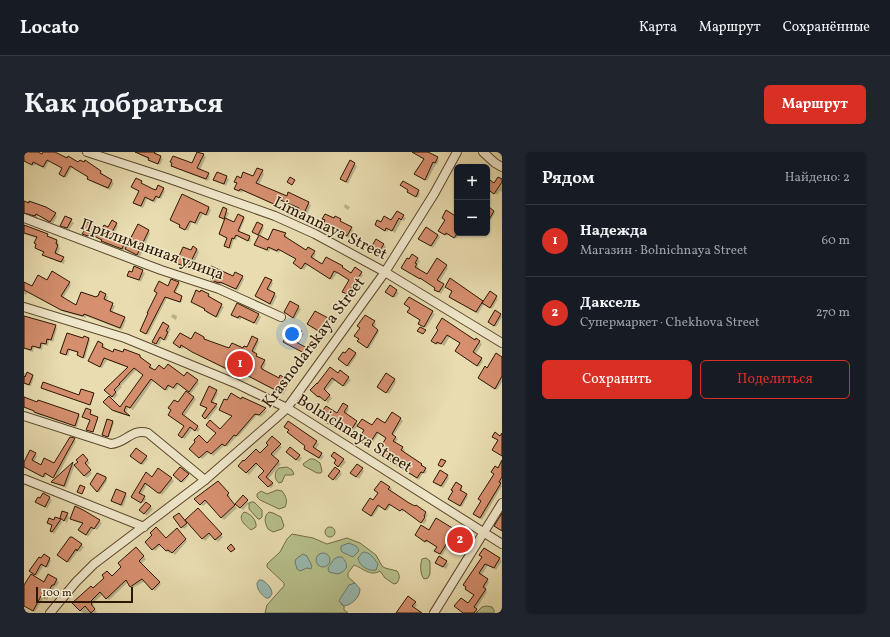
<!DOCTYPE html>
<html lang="ru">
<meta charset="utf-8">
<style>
body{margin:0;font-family:Vollkorn,serif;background:#20242c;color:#f1f3f6}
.controls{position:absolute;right:12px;top:12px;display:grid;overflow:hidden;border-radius:6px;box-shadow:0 1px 3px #0004}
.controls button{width:36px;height:36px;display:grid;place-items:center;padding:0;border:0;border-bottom:1px solid #363941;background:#171b24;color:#f1f3f6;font:20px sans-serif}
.scale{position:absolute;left:12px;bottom:10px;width:97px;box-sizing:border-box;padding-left:4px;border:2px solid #2d1700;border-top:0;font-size:11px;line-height:14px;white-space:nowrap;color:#2d1700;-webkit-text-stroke:3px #f0e8cc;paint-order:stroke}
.you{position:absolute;left:268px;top:182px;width:14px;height:14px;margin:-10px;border:3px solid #fff;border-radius:50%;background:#1a73e8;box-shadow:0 0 0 6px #1a73e833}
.badge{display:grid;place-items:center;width:26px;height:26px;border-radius:50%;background:#d93025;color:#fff;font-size:13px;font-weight:700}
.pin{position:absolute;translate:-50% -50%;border:2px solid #fff;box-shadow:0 1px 4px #0006}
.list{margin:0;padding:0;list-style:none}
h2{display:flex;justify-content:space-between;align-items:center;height:52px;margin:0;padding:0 16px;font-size:17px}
h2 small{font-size:13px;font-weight:400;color:#9ea1a6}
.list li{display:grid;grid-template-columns:26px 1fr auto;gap:12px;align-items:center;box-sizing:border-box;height:72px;padding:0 16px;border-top:1px solid #363941}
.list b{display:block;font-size:15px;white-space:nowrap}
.list p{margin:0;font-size:13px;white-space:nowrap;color:#9ea1a6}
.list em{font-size:13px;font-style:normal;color:#9ea1a6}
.actions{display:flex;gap:8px;padding:12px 16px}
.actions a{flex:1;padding:9px 0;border:1px solid #d93025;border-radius:6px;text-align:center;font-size:14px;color:#d93025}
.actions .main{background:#d93025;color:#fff}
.map{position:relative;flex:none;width:478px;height:461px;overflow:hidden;border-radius:6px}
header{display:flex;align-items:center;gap:24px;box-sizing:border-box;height:56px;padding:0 20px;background:#171b24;border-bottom:1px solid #363941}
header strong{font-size:19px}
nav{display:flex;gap:22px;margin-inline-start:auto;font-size:14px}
.intro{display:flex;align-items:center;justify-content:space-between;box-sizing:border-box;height:96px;padding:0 24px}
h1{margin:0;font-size:28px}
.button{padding:10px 18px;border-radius:6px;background:#d93025;color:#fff;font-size:14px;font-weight:700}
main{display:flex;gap:24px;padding:0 24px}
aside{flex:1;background:#171b24;border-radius:6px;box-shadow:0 1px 3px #0004}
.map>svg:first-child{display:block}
.green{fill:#b6c08b;stroke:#726c46}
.water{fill:#98bab1;stroke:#6d796a}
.shadow{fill:#0003}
.building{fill:#d68f6f;stroke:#2d1700}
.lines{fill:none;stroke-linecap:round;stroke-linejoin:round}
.minor-casing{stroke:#5c482c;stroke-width:10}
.minor{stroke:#f0e8cc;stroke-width:8}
.labels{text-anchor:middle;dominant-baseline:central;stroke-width:3;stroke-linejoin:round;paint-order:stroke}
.street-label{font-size:16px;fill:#2d1700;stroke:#f0e8cc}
</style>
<header>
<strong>Locato</strong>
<nav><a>Карта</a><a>Маршрут</a><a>Сохранённые</a></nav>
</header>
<div class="intro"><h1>Как добраться</h1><a class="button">Маршрут</a></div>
<main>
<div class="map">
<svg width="478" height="461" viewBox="0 0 478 461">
<rect width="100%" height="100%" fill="#e8dcb0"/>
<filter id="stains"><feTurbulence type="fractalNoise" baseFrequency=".005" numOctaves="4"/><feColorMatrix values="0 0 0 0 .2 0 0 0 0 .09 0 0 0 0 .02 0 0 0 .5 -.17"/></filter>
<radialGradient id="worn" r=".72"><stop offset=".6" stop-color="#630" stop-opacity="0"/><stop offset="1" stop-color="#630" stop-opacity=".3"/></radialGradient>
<g class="green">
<polygon points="286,307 290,307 296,311 298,319 297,321 293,321 280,314 279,312"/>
<path d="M263 315 268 318 270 322 268 323H261L258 330 255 331C250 327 250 320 255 316Z"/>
<path d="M253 338 258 339C262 344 264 349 261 355L255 357 236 348 233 345V342L237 339 243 342Z"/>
<polygon points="228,350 230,350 238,358 238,365 236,367 234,367 225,357 225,351"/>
<path d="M220 360C226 361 233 368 232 375L227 378C221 373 213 367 220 360Z"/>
<path d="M245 360 249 361 257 365 260 374 258 377 249 380 244 377C241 371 239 365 245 360Z"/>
<circle cx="306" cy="380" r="5"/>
<path d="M268 382 289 386 303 392 323 386 328 388 336 391 352 403 358 414 361 416 373 419C376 423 376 426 373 431L370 432 361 426 356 419C346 425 339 416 330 413L324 421V425L331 431 328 432 317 452 320 454V458L324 461H241L243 453 260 434V431L243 415V412L256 400 263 387Z"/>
<path d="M402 406 406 409V422L404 426 400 427C396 422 396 413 398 407Z"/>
<polygon points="462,454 468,455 470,458 470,461 452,461 458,455"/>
</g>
<g class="water">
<polygon points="325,391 332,394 335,398 334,400 329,405 318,400 317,398 317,394"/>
<path d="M339 400C346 400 350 406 354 412L352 418C345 420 335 414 334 406Z"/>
<circle cx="299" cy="408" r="7"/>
<polygon points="279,402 283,404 288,414 287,417 283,416 276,419 273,417 271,410 272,407"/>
<path d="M314 405H318C325 413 324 418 314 422L305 420 304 416 310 407Z"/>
<path d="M235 428H238C243 431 248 436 248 442L245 446H242C237 442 233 438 233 431Z"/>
<path d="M331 431 336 437C336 445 328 453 320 454L315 449 316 447 325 433Z"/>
</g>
<g class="shadow">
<polygon points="0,0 12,0 18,3 20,0 27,0 55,11 60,11 61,9 77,20 79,22 78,23 90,31 86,38 66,29 64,27 65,25 48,15 42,26 36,22 39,16 25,9 21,17 12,12 10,14 0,9"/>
<polygon points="114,0 133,0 132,3 139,7 136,13 116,3"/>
<polygon points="174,0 182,5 176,18 186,24 184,29 151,16 148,14 169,12"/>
<polygon points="396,0 402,0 415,8 413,13 412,12 403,29 392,22 401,7 394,3"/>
<polygon points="326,10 333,14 324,32 318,27"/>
<polygon points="238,19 240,22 235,33 263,45 284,51 287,53 282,65 274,61 275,57 257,49 254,54 219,39 218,41 211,37 217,27 230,25"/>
<polygon points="463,20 466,22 463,27"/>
<polygon points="202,25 205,27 202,34 191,28"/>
<polygon points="463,28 471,32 478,29 478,40 476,39 473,43 463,37"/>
<polygon points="117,30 119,33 132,39 139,37 141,39 137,47 134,45 131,51 123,47 119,56 112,53 110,50 115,39 109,35"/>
<polygon points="379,30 396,41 394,46 386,41"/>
<polygon points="0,50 31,62 33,64 29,72 14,63 13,66 0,62"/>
<polygon points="321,52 326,55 324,58 320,55"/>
<polygon points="185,56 187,58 184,64 179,62 173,73 168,70 164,79 147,68"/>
<polygon points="199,57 205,61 202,67 211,71 219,65 221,67 215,81 225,85 227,87 226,90 213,84 212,88 210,87 207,97 201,94 204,86 196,82 202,68 196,65"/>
<polygon points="470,59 471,61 463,74 463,60"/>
<polygon points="379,64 382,66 380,69 378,68 371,81 365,77 363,80 352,73 367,70"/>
<polygon points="42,65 50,71 45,78 37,74"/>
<polygon points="311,65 329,78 325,86 300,72 310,68"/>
<polygon points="433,66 433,81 436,81 432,87 424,82 423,84 418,81"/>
<polygon points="92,72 94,74 89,84 91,86 90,89 99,93 103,96 124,79 126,81 116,105 104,99 101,96 100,99 80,91 79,89 68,83 66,86 60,82 77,80"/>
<polygon points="238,74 240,76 237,83 229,80"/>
<polygon points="0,75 23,83 25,86 33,89 35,91 34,94 36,96 33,103 41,108 40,112 22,105 19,103 20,100 12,96 13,86 0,82"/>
<polygon points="261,82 263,84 262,87 282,99 284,96 290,100 292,102 289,107 298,113 318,115 327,122 337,121 339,123 325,144 319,140 326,128 318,123 313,121 308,128 284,112 280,118 270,111 272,107 256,98 255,101 246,97 245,100 232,93 245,89"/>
<polygon points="414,83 416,85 409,96 398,88"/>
<polygon points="359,92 362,95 357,103 347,97"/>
<polygon points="173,97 175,100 167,118 153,110 167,99"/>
<polygon points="389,103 396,109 393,113 395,115 393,117 403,123 422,114 424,116 415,131 421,135 417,142 412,137 412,136 399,127 398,128 378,116"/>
<polygon points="111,116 121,121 117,130 105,123 109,121"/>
<polygon points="184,121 209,125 218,124 220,127 214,139 198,131 197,133 190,130 188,128 189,125"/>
<polygon points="147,128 156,132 151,142 159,147 157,151 143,146 124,183 119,180"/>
<polygon points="23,129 45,131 47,133 39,146 53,155 73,147 77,141 82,143 84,145 82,149 91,154 88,161 102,168 98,178 62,164 62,166 40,160 4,140 2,143 0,142 0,131 8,135"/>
<polygon points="247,129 249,131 245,139 253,144 248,154 232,144"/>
<polygon points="366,135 375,141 371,146 365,142"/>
<polygon points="425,137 460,151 466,141 474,147 468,157 460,152 454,162 428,147 426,145 429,140"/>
<polygon points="184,143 187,145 186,147 200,155 194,166 183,161 181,157 170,152"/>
<polygon points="385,146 411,162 402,176 398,174 397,169 385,160 387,156"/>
<polygon points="267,150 277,157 271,167 261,160"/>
<polygon points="149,162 153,164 152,168 147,165"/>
<polygon points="208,162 234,163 237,165 233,173 218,165 216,168"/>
<polygon points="476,163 478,165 472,175 467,172"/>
<polygon points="0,165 31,174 33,176 29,190 25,188 24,194 19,192 18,198 10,195 9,200 0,197"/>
<polygon points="303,167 305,169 298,181 284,172"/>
<polygon points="350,170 352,172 350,176 355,180 345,197 337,191 334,186"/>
<polygon points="145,175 147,177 144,182 145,183 142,189 138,187 135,193 131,192 129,190"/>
<polygon points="415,178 451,189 452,188 458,192 451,203 459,209 455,215 435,201 437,191 426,184 420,194 416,191 414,193 411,191 409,189"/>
<polygon points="277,180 280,182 274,193 284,199 283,203 261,190"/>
<polygon points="64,186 66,188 61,207 54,203 54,201 46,198 44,204 38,201 60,187"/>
<polygon points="180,186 182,188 205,198 223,196 233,188 235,190 230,202 235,205 234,206 242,211 239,218 255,227 263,229 266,231 259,243 207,215 205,219 172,202 160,195 158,197 153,193"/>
<polygon points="79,193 81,195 80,197 89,201 116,204 118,206 117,207 128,215 127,217 131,220 140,219 173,229 175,231 166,243 172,247 160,265 176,277 174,280 169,276 161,287 157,285 161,275 147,265 164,239 155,232 151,238 146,234 143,239 129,229 109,258 104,255 102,262 104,264 91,260 81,250 96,257 120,223 112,218 97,234 98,236 97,236 92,241 94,243 90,247 82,238 105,216 83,208 78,216 67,211 65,209"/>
<polygon points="332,202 333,203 325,215 317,209"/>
<polygon points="478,206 478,230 473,238 457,228 464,217"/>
<polygon points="0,221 10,225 7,234 0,232"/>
<polygon points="314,222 324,226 327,228 321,235 311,228 301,240 308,246 304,251 297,245 296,247 287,238"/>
<polygon points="370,227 372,230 365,242 357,238"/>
<polygon points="18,236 56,244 70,243 67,253"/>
<polygon points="192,239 194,241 189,251 194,255 184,268 179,264 184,257 179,254"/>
<polygon points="0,244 14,251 55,263 56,264 53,275 12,262 10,259 0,256"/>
<polygon points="219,246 243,259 237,265 233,263 214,285 213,284 203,295 201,293 189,304 186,300 178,307 167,297 183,292 208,264 198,259 218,248"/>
<polygon points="323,255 325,257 322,263 335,273 349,275 361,272 368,261 377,267 379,269 369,284 374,287 371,291 381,298 379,301 399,315 403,319 401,322 399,321 395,328 356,303 363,287 355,281 346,295 337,290 341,279 334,273 328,283 316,275 314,278 300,269 313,262"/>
<polygon points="62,257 67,259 67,262 74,266 69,281 64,278 67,268 60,265"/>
<polygon points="84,269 90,271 85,285 79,283"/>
<polygon points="264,270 295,292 291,298 300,304 297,308 283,299 282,294 266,278"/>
<polygon points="47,286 52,289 32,327 49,312 51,313 42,336 30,331 29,330 31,327 23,322 21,326 0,314 0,308 1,308 11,302 13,304 10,310 17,314 30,312"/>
<polygon points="248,286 258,295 249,305 257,312 244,327 250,333 247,336 235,325 241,319 234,312 225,323 215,314 236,302 245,293"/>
<polygon points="265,302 275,304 278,306 275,310"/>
<polygon points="59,303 66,311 62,314 68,321 63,326 60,324 56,310"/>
<polygon points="122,305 124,307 119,313 110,306"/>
<polygon points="313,308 320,308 322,310 317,316 313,313"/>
<polygon points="478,310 478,330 476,332 478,334 458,368 450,362 457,350 455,347"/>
<polygon points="156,316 165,324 159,331 150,323"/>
<polygon points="338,317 340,319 335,327 330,323"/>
<polygon points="316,319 318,322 312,329 308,326"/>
<polygon points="122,322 128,326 147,327 150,329 138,343 123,333 117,343 122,347 120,351 109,345"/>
<polygon points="423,324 425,326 419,336 412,332"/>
<polygon points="81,326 83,329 75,341 67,332"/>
<polygon points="194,330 206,344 204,346 213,356 200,368 184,350 179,354 171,347 184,336 185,337"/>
<polygon points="432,332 439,337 437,340 444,344 438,355 425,347 430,339"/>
<polygon points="366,335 368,337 366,339 404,363 401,366 403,368 400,372 380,358 379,360 367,353 363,359 356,354 349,365 341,360 349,349"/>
<polygon points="101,342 103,344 99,355 88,349"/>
<polygon points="219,345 225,351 219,358 212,352"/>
<polygon points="25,346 28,348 23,357 13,350"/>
<polygon points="122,351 129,357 123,364 116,358"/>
<polygon points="174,357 199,385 194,390 187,383 181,389 162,368"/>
<polygon points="43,362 45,365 43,371 37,366"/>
<polygon points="157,365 164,374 160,377 158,375"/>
<polygon points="47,366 75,369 78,371 73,378 70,376 64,385 56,378 59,372 50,369"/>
<polygon points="36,368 38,370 30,382 27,379 29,374 24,371"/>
<polygon points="152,377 163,389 151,403 147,399 145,401 137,393 131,399 122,390 142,387"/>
<polygon points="429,377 431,379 430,382 443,391 441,395 428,387 418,404 412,399 414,395 404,389 403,391 392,383 405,380"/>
<polygon points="47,385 60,395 56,400 54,399 45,411 34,403"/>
<polygon points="112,397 122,407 117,412 137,432 131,439 121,429 109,436 104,430 85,448 79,442 69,451 70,453 68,455 73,460 71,461 59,461 49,451 88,426 99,415"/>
<polygon points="460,397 478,409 472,418 464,413 457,424 465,430 461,437 463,440 452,457 454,460 453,461 440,461 451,443 440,433 458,406 456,403"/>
<polygon points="15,406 25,406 27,409 24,416 20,413 13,424 8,421"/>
<polygon points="422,410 425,412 422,417 415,413"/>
<polygon points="25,423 35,430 32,435 31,434 23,448 19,446 11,460 0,454 0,435 20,431"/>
<polygon points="391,450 393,453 390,457 396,461 374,461"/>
</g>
<g class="building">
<polygon points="0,0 14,0 18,2 19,0 31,0 43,6 44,4 54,10 56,8 60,10 61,8 77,19 76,21 88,28 84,36 63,27 64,25 46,14 40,25 35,22 38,16 23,8 19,15 9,10 8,13 0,9"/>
<polygon points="111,0 131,0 130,1 137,4 134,12 124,8 125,6"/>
<polygon points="173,0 180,2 173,16 185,21 182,27 147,14 148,11 146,10 149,4 168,11"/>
<polygon points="388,0 404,0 414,5 411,11 409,10 401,28 390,22 400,7"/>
<polygon points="326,8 331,11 322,30 316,27"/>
<polygon points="233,16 239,18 232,31 263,44 264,40 285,50 279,64 273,61 275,56 254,47 252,53 216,37 215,39 210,37 213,31 210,30 213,24 217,26 219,20 229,24"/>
<polygon points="193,20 203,24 200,32 189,28"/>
<polygon points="266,25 271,28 268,33 263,30"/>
<polygon points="474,25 478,27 478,30 470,42 463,37 463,26 470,31"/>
<polygon points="112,26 118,29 117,31 129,37 132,38 134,33 140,36 135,46 132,44 129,49 121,45 117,54 109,51 115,39 107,35"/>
<polygon points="379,29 395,38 392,45 383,40 384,38 376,33"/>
<polygon points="158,42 185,55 182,63 176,60 171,71 166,69 161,78 155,75 156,73 146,68"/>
<polygon points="0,49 5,51 5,49 22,55 32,61 26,70 12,62 11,64 0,61"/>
<polygon points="199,55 203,57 200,67 195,65"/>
<polygon points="465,55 470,59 463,71 463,59"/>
<polygon points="422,58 433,65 433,82 430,86 422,81 421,83 414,79 421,68 418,66"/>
<polygon points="373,59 380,63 377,68 375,66 368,79 362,76 361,79 351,73 353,68 357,70 360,64 367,68"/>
<polygon points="214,62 220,65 214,79 226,84 224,89 212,83 210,87 208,86 205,96 200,94 203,86 195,82 201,66 210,70"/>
<polygon points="301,62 310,66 311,64 317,67 316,69 328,75 323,84 299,72 301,68 298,67"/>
<polygon points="41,64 48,67 43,76 36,74"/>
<polygon points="88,68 93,71 87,82 90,83 88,87 100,92 98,97 77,89 78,88 66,82 64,84 58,82 60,79 58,77 62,69 77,78 80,73 84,75"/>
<polygon points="233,70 239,73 234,83 228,80"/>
<polygon points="114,72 125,78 113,103 101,97"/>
<polygon points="0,73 24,82 23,84 33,88 32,92 34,93 31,101 40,105 37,110 18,103 20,100 11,96 12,92 10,91 13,85 0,81"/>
<polygon points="402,75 414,83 407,94 394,87"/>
<polygon points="249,77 262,81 260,84 282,98 284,95 291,99 287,105 298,112 302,105 319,114 318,115 327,121 331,115 338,120 323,142 318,140 325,128 314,121 310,119 306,127 281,111 277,117 269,111 272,107 254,97 253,99 244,95 243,98 230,93 235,83 244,88"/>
<polygon points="352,87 360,92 354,101 346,97"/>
<polygon points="169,94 173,97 164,116 152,111 159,95 167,98"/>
<polygon points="388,102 394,106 391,111 393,112 391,115 403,122 413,106 423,113 413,128 420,132 415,140 410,138 411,136 396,126 396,127 377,116 383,106 385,107"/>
<polygon points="110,114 119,118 115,128 103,124 105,119 108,120"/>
<polygon points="187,114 209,124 211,120 219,124 212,137 196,130 195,131 187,128 188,124 183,121"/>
<polygon points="28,119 46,130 37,144 52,153 57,140 72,145 73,144 74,144 76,139 82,142 80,147 89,151 86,159 101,165 96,176 60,162 59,164 37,158 0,138 0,130 8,134 14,123 23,128"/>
<polygon points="241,125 248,128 243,137 251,141 246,152 231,144"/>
<polygon points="426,126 459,149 452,160 425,145 428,139 421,135"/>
<polygon points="147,127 155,130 150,140 158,144 156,150 141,145 122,182 116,179 124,161 123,161 133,141 130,139 135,129 144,134"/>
<polygon points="366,133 373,138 369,145 361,140"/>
<polygon points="172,138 176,140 177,138 185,142 184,144 198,152 192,165 180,158 181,157 167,150"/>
<polygon points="466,139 473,144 466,156 458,151"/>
<polygon points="385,145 409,159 400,175 394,172 396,168 383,160 386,156 380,152"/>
<polygon points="266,149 275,154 269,166 260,160"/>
<polygon points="213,151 235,162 230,171 215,164 214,166 207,163"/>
<polygon points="471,158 477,162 470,174 464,170"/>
<polygon points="291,159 304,166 296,180 283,172"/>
<polygon points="341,163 351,169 348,173 354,178 343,196 333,189 335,187 330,184 336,176 333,174"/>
<polygon points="0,164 32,173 27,188 23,187 22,192 17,191 16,196 8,194 7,198 0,196"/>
<polygon points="418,166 451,188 452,186 456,189 449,200 458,206 453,214 431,199 436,191 423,183 417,192 413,190 412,192 407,189 414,178 412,176"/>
<polygon points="139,170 145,174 142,179 144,180 140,188 136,185 132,192 128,190"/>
<polygon points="268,173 278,179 272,190 283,196 280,201 259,190"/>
<polygon points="396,175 402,178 399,182 393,179"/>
<polygon points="171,180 180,185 180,187 205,196 208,191 219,196 220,194 223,195 228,184 234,187 228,199 233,202 232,204 241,208 237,215 238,217 255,226 256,223 264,228 257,241 205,214 203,217 168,200 157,193 156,196 149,191 156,181 167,187"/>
<polygon points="43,181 59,186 60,184 65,186 59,206 53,203 54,200 44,197 42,203 36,201"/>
<polygon points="74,189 79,192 78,195 89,200 90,197 99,200 100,197 116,203 116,205 127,213 125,215 131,218 135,213 140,217 144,212 160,224 163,220 174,228 165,240 153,231 149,236 144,233 141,238 127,227 106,256 102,254 100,259 106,264 88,258 79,250 85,244 96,255 119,223 110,216 95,232 96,232 90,238 92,240 88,245 80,238 104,215 80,206 76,215 64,209"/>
<polygon points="325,196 332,201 323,214 314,207 319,200 321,201"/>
<polygon points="472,201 478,205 478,224 471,237 454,226 461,214 463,216"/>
<polygon points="306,215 314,221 316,218 325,225 319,234 308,226 300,237 306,243 301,249 295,244 294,245 286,238 293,231 293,232"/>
<polygon points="3,220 9,223 5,233 0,231 0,224 1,225"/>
<polygon points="362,221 371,227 362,241 353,235"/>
<polygon points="19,230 55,243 57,237 70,241 66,253 17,236"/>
<polygon points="185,234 193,238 187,250 193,252 181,267 178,264 183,256 176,253"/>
<polygon points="162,239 170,245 158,262 174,274 171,279 166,275 158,286 154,283 160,274 144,263 147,258 144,256 150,248 154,250"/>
<polygon points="207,241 217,247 218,245 242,256 235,263 231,262 212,284 210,283 201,294 198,292 187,302 183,299 175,306 165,297 171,290 170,288 175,283 183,291 192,281 182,273 186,268 196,277 208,264 195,258 200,247 203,248"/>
<polygon points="0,245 13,250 14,248 55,262 51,274 10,260 10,259 0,255"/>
<polygon points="319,251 324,254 320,260 333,269 325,281 313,274 311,276 296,266 301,259 299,258 302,254 313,261"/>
<polygon points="62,256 67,258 66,262 74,265 69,280 62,278 66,268 58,265"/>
<polygon points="368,260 377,266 368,282 372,285 369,289 379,295 377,298 398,312 397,313 402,316 399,321 397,320 393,326 353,301 362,286 353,280 344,294 334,288 340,278 333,274 338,267 348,273 353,266 361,271"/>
<polygon points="83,267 89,269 84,285 78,283"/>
<polygon points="264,269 293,289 289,295 298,301 295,306 280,297 281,294 263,280 265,278 260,275"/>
<polygon points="471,280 476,284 478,281 478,304 468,298 474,288 468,285"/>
<polygon points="248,284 257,292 247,302 255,309 242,325 249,331 244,335 234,325 240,319 232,311 222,321 214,314 219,308 220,309 232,297 236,301 244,293 242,291"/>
<polygon points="46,285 51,286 29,326 21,321 19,325 0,315 0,310 6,298 12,301 8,308 17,313 20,306 30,311"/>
<polygon points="266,295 276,303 272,308 262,300"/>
<polygon points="112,296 123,304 117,312 106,304"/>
<polygon points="310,300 320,307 314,315 310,311 312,308 307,304"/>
<polygon points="59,302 64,308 61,311 67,318 60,324 50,313 54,310 52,308"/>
<polygon points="417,307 422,309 418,315 414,313"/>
<polygon points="478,308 478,325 475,330 477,331 456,366 449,362 457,349 454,347 470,322 467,320 471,314 474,316"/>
<polygon points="49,310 40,334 27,330"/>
<polygon points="333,312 339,316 332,325 326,321"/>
<polygon points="156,315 165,322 157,330 149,323"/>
<polygon points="311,315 316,319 309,328 304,324"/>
<polygon points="134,316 148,326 136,341 134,341 121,331 115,341 121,344 117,351 107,345 122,320 128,325"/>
<polygon points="416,318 424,323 417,334 409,330"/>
<polygon points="73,321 82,325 82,327 73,340 66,332"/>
<polygon points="194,329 205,341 203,343 211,353 197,366 181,348 176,353 170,347"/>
<polygon points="357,329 366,335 364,337 385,351 391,354 392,353 402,360 400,364 401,365 397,371 378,357 376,359 365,352 361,358 354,353 347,364 338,358 346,346 349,348 354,341 350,338"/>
<polygon points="432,330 438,334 436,338 443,342 436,354 424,347 429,339 427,338"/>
<polygon points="56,333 61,335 58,342 53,340"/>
<polygon points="92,337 102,341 97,353 87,349"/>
<polygon points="19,341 26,345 21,355 11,350 14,345 16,346"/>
<polygon points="219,343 224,348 216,356 211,352"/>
<polygon points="122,350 127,354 120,362 115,358"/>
<polygon points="51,354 61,359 76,368 70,377 67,375 62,383 54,378 59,371 46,367"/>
<polygon points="174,356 198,382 191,388 185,381 178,387 161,368"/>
<polygon points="38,359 44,361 40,369 36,366"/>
<polygon points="155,361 163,371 157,376 149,365"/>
<polygon points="478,361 478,379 470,374"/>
<polygon points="31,365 37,367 28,380 26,379 28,373 23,371 25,366 30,368"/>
<polygon points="412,366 430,377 428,380 442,388 439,393 426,386 416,402 410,399 413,395 402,388 401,390 391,383 397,373 405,378"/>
<polygon points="132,375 142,386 153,376 162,387 148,401 144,398 142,399 135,392 128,398 121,390 128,383 126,381"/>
<polygon points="46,385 48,385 58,392 53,399 52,397 43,410 33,403"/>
<polygon points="207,392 211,397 207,400 203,396"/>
<polygon points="112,395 120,404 115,409 136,430 128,438 118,427 106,435 102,428 82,447 76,440 67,449 69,450 67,452 71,457 67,461 61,454 56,459 48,451 67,434 69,436 80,426 78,423 83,419 88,424 97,415 94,411"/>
<polygon points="460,396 476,406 470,416 461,412 455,421 464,427 459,435 462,437 450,455 453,457 450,461 439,461 430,454 437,446 444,451 450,443 441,437 442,435 439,433 458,405 455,403"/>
<polygon points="20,402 26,406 22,415 17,412 11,423 5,419 15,405 17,406"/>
<polygon points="415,404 423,409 419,415 411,411"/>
<polygon points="7,422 20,430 24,422 33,427 30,433 28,433 21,446 17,444 9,459 0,454 0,433"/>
<polygon points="384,444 392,450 388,454 398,461 372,461"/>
</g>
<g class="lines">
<g class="minor-casing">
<g id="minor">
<polyline points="63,0 143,26 251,64 291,82 361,120 478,191"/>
<polyline points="459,0 471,11 478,15"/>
<polyline points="0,66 137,118 195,137 257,165"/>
<polyline points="0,155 101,186 211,231 263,256 478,392"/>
<path d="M0 264 87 292C102 291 108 276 124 281L181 328"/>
<polyline points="0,327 120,375"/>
<polyline points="26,461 52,430 70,412 181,328 251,267 263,256 361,120 410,42 433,0"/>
<polyline points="410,461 478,351"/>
</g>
</g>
<use href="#minor" class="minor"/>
</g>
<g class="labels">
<g class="street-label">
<text transform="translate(306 77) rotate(26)">Limannaya Street</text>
<text transform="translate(128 98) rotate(20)">Прилиманная улица</text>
<text transform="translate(290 191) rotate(-53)">Krasnodarskaya Street</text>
<text transform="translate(330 282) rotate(32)">Bolnichnaya Street</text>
</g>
</g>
<rect width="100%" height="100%" filter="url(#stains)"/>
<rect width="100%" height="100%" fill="url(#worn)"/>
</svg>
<div class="controls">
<button>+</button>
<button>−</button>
</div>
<div class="scale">100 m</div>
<div class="you"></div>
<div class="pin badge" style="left:216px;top:212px">1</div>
<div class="pin badge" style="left:436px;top:388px">2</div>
</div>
<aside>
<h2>Рядом<small>Найдено: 2</small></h2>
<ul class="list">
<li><span class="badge">1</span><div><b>Надежда</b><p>Магазин · Bolnichnaya Street</p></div><em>60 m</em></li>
<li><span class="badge">2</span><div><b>Даксель</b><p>Супермаркет · Chekhova Street</p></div><em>270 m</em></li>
</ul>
<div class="actions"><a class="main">Сохранить</a><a>Поделиться</a></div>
</aside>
</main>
